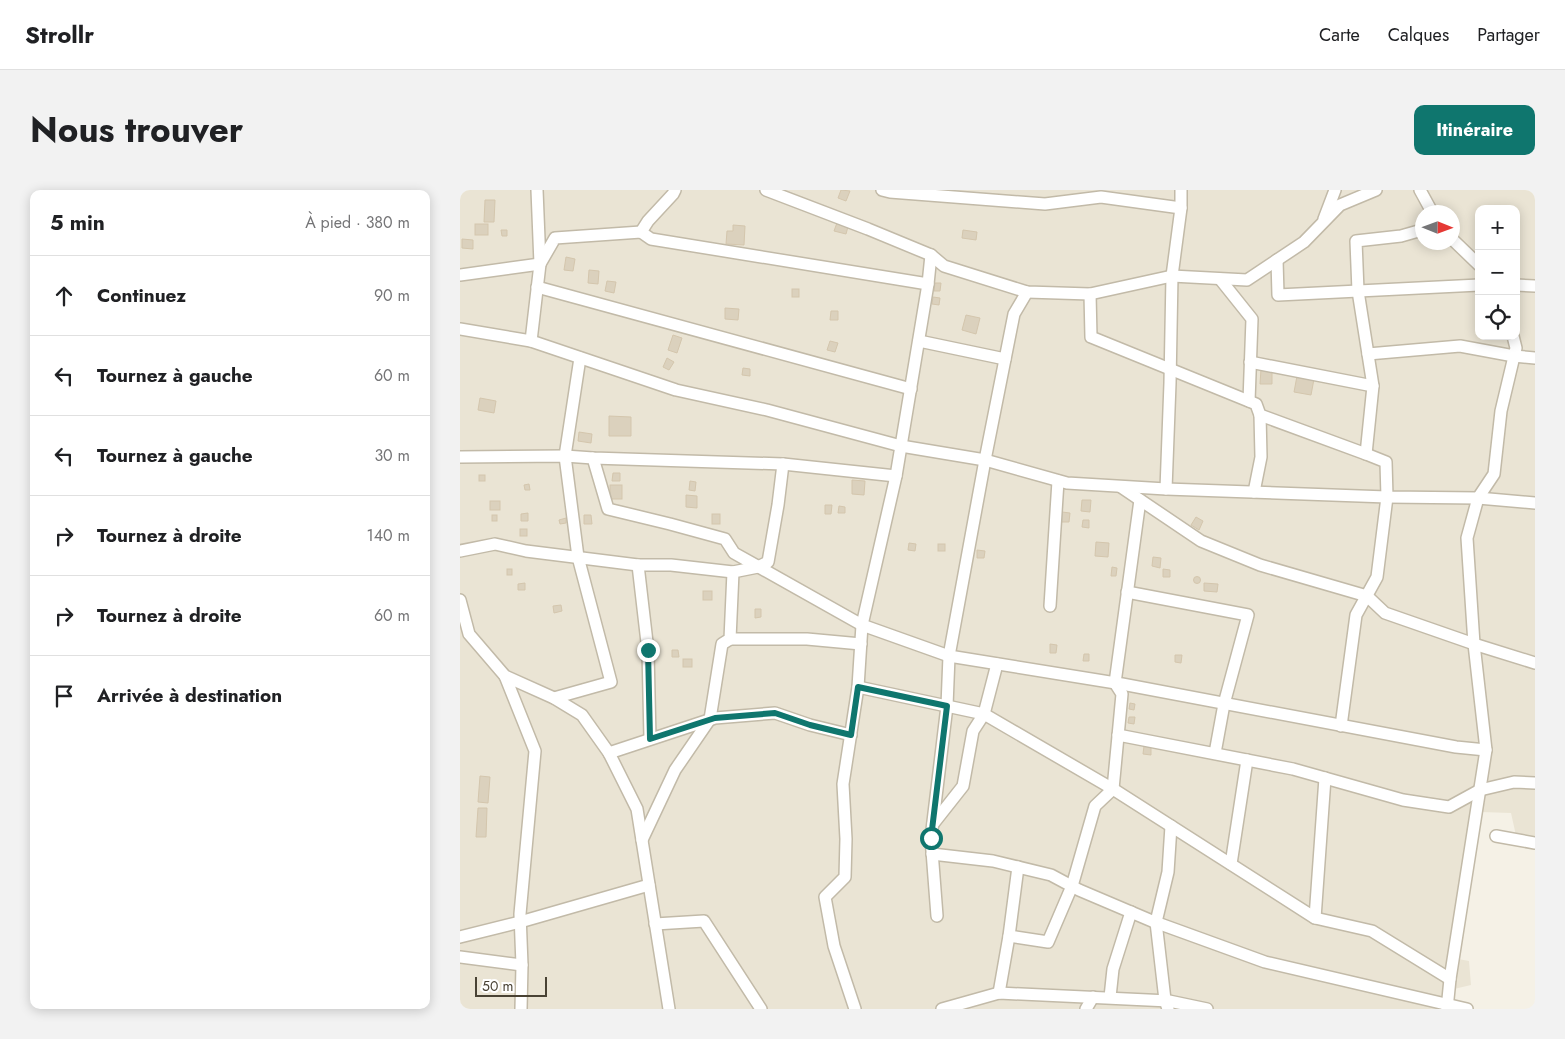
<!DOCTYPE html>
<html lang="fr">
<meta charset="utf-8">
<style>
body{margin:0;font-family:Jost,sans-serif;background:#f2f2f2;color:#202124}
.controls{position:absolute;right:15px;top:15px;display:grid;overflow:hidden;border-radius:10px;box-shadow:0 2px 12px #0003}
.controls button{width:45px;height:45px;display:grid;place-items:center;padding:0;border:0;border-bottom:1px solid #e0e0e0;background:#fff;color:#202124;font:25px sans-serif}
.compass{position:absolute;left:955px;top:15px;width:45px;height:45px;border-radius:50%;background:#fff;box-shadow:0 2px 12px #0003;rotate:91deg}
.scale{position:absolute;left:15px;bottom:12px;width:72px;box-sizing:border-box;padding-left:5px;border:2px solid #494234;border-top:0;font-size:14px;line-height:18px;white-space:nowrap;color:#494234;-webkit-text-stroke:4px #fff;paint-order:stroke}
.stop{position:absolute;width:15px;height:15px;margin:-11px;border:4px solid #0f766e;border-radius:50%;background:#fff}
.stop.end{background:#0f766e;border-color:#fff;box-shadow:0 1px 5px #0008}
.list{margin:0;padding:0;list-style:none}
h2{display:flex;justify-content:space-between;align-items:center;height:65px;margin:0;padding:0 20px;font-size:21px}
h2 small{font-size:16px;font-weight:400;color:#757577}
.list li{display:grid;grid-template-columns:32px 1fr auto;gap:15px;align-items:center;box-sizing:border-box;height:80px;padding:0 20px;border-top:1px solid #e0e0e0}
.list b{display:block;font-size:19px;white-space:nowrap}
.list em{font-size:16px;font-style:normal;color:#757577}
.icon{flex:none;width:28px;height:28px;fill:none;stroke:currentColor;stroke-width:2;stroke-linecap:round;stroke-linejoin:round}
.map{position:relative;flex:none;width:1075px;height:819px;overflow:hidden;border-radius:10px}
header{display:flex;align-items:center;gap:30px;box-sizing:border-box;height:70px;padding:0 25px;background:#fff;border-bottom:1px solid #e0e0e0}
header strong{font-size:24px}
nav{display:flex;gap:28px;margin-inline-start:auto;font-size:18px}
.intro{display:flex;align-items:center;justify-content:space-between;box-sizing:border-box;height:120px;padding:0 30px}
h1{margin:0;font-size:35px}
.button{padding:12px 22px;border-radius:10px;background:#0f766e;color:#fff;font-size:18px;font-weight:700}
main{display:flex;gap:30px;padding:0 30px}
aside{flex:1;background:#fff;border-radius:10px;box-shadow:0 2px 12px #0003}
.map>svg:first-child{display:block}
.residential{fill:#eae4d4;fill-rule:evenodd}
.building{fill:#dbd1bd;stroke:#d4c6ad}
.lines{fill:none;stroke-linecap:round;stroke-linejoin:round}
.street-casing{stroke:#c2baa8;stroke-width:14}
.street{stroke:#fff;stroke-width:11}
.route{stroke:#0f766e;stroke-width:6}
</style>
<header>
<strong>Strollr</strong>
<nav><a>Carte</a><a>Calques</a><a>Partager</a></nav>
</header>
<div class="intro"><h1>Nous trouver</h1><a class="button">Itinéraire</a></div>
<main>
<aside>
<h2>5 min<small>À pied · 380 m</small></h2>
<ul class="list">
<li><svg class="icon" aria-label="ahead" viewBox="0 0 24 24"><path d="M12 20V5M6 11l6-6 6 6"/></svg><div><b>Continuez</b></div><em>90 m</em></li>
<li><svg class="icon" aria-label="left" viewBox="0 0 24 24"><path d="M17 20v-9H6M10 6l-5 5 5 5"/></svg><div><b>Tournez à gauche</b></div><em>60 m</em></li>
<li><svg class="icon" aria-label="left" viewBox="0 0 24 24"><path d="M17 20v-9H6M10 6l-5 5 5 5"/></svg><div><b>Tournez à gauche</b></div><em>30 m</em></li>
<li><svg class="icon" aria-label="right" viewBox="0 0 24 24"><path d="M7 20v-9h11M14 6l5 5-5 5"/></svg><div><b>Tournez à droite</b></div><em>140 m</em></li>
<li><svg class="icon" aria-label="right" viewBox="0 0 24 24"><path d="M7 20v-9h11M14 6l5 5-5 5"/></svg><div><b>Tournez à droite</b></div><em>60 m</em></li>
<li><svg class="icon" aria-label="arrive" viewBox="0 0 24 24"><path d="M6 21V4h12l-3 4 3 4H6"/></svg><div><b>Arrivée à destination</b></div></li>
</ul>
</aside>
<div class="map">
<svg width="1075" height="819" viewBox="0 0 1075 819">
<rect width="100%" height="100%" fill="#f5f1e6"/>
<path class="residential" d="M0 0H1075V656L1057 650 1051 623 1021 622 998 769 1009 771 1011 795 994 799V819H0ZM1019 19H1056V146H1019ZM962 22H992V52H962Z"/>
<g class="building">
<polygon points="381,0 390,1 386,11 378,8"/>
<polygon points="25,10 35,10 34,32 24,32"/>
<polygon points="378,30 389,33 386,44 374,41"/>
<rect x="15" y="34" width="13" height="11"/>
<polygon points="273,35 285,36 284,55 266,54 267,41 273,41"/>
<polygon points="41,40 47,40 47,46 42,46"/>
<polygon points="503,40 517,42 516,50 502,48"/>
<polygon points="2,49 13,50 13,59 2,58"/>
<polygon points="106,67 115,69 113,81 104,80"/>
<polygon points="129,80 139,81 138,94 128,93"/>
<polygon points="147,91 156,92 154,103 145,101"/>
<polygon points="475,93 481,93 480,101 474,101"/>
<rect x="332" y="99" width="7" height="8"/>
<polygon points="473,107 480,108 479,115 472,114"/>
<polygon points="265,118 279,119 278,130 265,129"/>
<polygon points="371,121 378,121 378,130 370,130"/>
<polygon points="506,125 520,128 516,144 502,140"/>
<polygon points="213,145 222,148 217,163 208,160"/>
<polygon points="370,151 378,153 375,162 367,160"/>
<polygon points="207,168 214,172 209,180 203,177"/>
<polygon points="283,178 290,179 290,186 282,185"/>
<polygon points="801,179 812,179 812,194 800,194"/>
<polygon points="837,186 854,189 851,205 834,202"/>
<polygon points="20,208 36,211 34,223 18,220"/>
<polygon points="149,226 171,227 171,246 149,246"/>
<polygon points="119,242 132,244 131,253 118,251"/>
<polygon points="153,283 160,283 160,291 152,291"/>
<rect x="19" y="285" width="6" height="6"/>
<polygon points="392,290 405,291 404,305 392,304"/>
<polygon points="230,291 236,292 235,301 229,300"/>
<polygon points="69,294 70,300 65,300 64,295"/>
<rect x="150" y="295" width="12" height="14"/>
<polygon points="226,305 237,306 237,318 226,317"/>
<polygon points="622,310 631,310 630,322 621,321"/>
<rect x="30" y="311" width="10" height="9"/>
<polygon points="365,315 372,315 371,324 365,324"/>
<polygon points="379,316 385,317 385,323 378,323"/>
<polygon points="602,322 610,323 609,332 601,332"/>
<polygon points="68,323 68,331 61,331 61,324"/>
<rect x="252" y="324" width="8" height="10"/>
<rect x="32" y="325" width="5" height="6"/>
<polygon points="124,325 131,325 132,334 124,334"/>
<polygon points="736,327 743,331 739,340 731,335"/>
<polygon points="106,328 106,333 100,334 99,330"/>
<polygon points="623,330 629,330 629,338 622,337"/>
<rect x="60" y="339" width="7" height="7"/>
<polygon points="636,352 649,353 648,367 635,366"/>
<polygon points="449,353 456,354 455,361 448,360"/>
<rect x="478" y="354" width="7" height="7"/>
<polygon points="517,360 525,361 524,368 517,368"/>
<polygon points="693,367 701,368 700,378 692,376"/>
<polygon points="652,377 657,378 656,386 651,386"/>
<rect x="47" y="379" width="5" height="6"/>
<polygon points="703,379 710,380 710,387 703,387"/>
<circle cx="737" cy="390" r="3.5"/>
<polygon points="65,393 65,400 58,400 58,394"/>
<polygon points="744,393 758,394 757,402 744,401"/>
<rect x="243" y="401" width="9" height="9"/>
<polygon points="101,415 102,421 94,423 93,416"/>
<polygon points="295,419 301,419 301,427 295,428"/>
<polygon points="590,454 597,455 596,463 590,463"/>
<polygon points="212,460 218,460 219,467 212,467"/>
<polygon points="624,464 629,464 629,471 623,471"/>
<polygon points="715,465 722,465 721,473 715,472"/>
<rect x="223" y="469" width="9" height="8"/>
<polygon points="670,513 675,514 674,520 669,519"/>
<polygon points="669,527 675,527 674,534 668,533"/>
<polygon points="684,556 691,557 691,565 683,564"/>
<polygon points="20,586 30,587 28,613 18,612"/>
<polygon points="18,618 27,618 26,647 16,647"/>
</g>
<g class="lines">
<g class="street-casing">
<g id="street">
<polyline points="306,0 408,39 471,65 484,76 567,102 630,104 712,86 787,90 844,52 880,15 916,0"/>
<polyline points="422,0 430,2 585,14 641,7 721,18"/>
<polyline points="960,0 972,22"/>
<polyline points="864,29 875,0"/>
<polyline points="181,42 188,31 213,4 215,0"/>
<polyline points="992,49 1019,75"/>
<polyline points="817,70 818,105 1019,95"/>
<polyline points="0,85 80,74 95,48 181,42 191,49 468,94"/>
<polyline points="760,89 792,129 789,211"/>
<polyline points="1056,95 1075,96"/>
<polyline points="77,97 451,199"/>
<polyline points="630,104 631,147 796,214 800,225 906,264 926,272 927,307 917,387 896,425 881,536"/>
<polyline points="0,139 71,151 216,200 307,220 441,256 525,270 607,293 706,299 927,307 1018,308 1075,313"/>
<polyline points="71,151 80,74 77,0"/>
<polyline points="459,151 545,169"/>
<polyline points="908,164 1000,156 1054,166 1075,168"/>
<polyline points="790,172 913,196"/>
<polyline points="906,264 913,196 898,101 896,51 941,46 962,40"/>
<polyline points="0,267 105,266 133,268 323,274 436,286"/>
<polyline points="133,268 148,319 210,334 265,349 274,363 402,435 489,466 662,494 996,557 1026,560"/>
<polyline points="661,297 741,351 800,375 907,406 925,423 1017,455 1075,473"/>
<polyline points="706,299 710,193 712,86 721,18 721,0"/>
<polyline points="794,302 801,267 800,225"/>
<polyline points="0,361 35,354 66,361 178,375 211,375 273,382"/>
<polyline points="178,375 188,461 190,549"/>
<polyline points="667,402 788,425 764,514 755,563"/>
<polyline points="0,410 9,444 45,486 94,508 122,525 149,563 177,619 209,819"/>
<polyline points="590,416 598,291"/>
<polyline points="270,449 347,449 401,454"/>
<polyline points="45,486 75,561 60,724 62,775 61,819"/>
<polyline points="398,497 524,524 653,599 855,728 912,741 990,789"/>
<polyline points="94,508 151,492 118,367 105,266 120,168"/>
<polyline points="658,545 833,579 943,610 989,617 1020,600 1054,592 1075,593"/>
<polyline points="149,563 255,528 315,523 350,535 391,545"/>
<polyline points="473,634 503,596 513,541 524,524 537,474"/>
<polyline points="1036,646 1075,653"/>
<polyline points="182,650 215,580 250,529 262,454 270,449 273,382 298,377 308,372 318,315 323,274"/>
<polyline points="472,664 533,671 591,685 619,700 692,731 805,772 1007,819"/>
<polyline points="771,674 787,570"/>
<polyline points="477,726 471,648 487,516 489,466 525,270 554,124 567,102"/>
<polyline points="855,728 865,588"/>
<polyline points="195,734 244,731 301,819"/>
<polyline points="549,746 588,752 612,696 635,616 653,599 662,504 655,493 680,310"/>
<polyline points="0,747 60,732 189,695"/>
<polyline points="0,767 62,775"/>
<polyline points="539,803 549,746 558,677"/>
<polyline points="650,807 653,779 671,722"/>
<polyline points="395,819 374,756 365,707 385,687 386,649 383,594 398,497 402,435 436,286 468,94 471,65"/>
<polyline points="482,819 539,803 709,811 747,819"/>
<polyline points="626,819 633,807"/>
<polyline points="708,819 705,810 696,732 708,682 711,636"/>
<polyline points="987,819 990,789 1026,560 1014,454 1007,348 1018,308 1034,284 1041,221 1056,158 1053,146"/>
</g>
</g>
<use href="#street" class="street"/>
</g>
<g class="lines">
<polyline class="route" points="188,460 190,549 255,528 315,523 350,535 391,545 398,497 487,516 471,648"/>
</g>
</svg>
<div class="controls">
<button>+</button>
<button>−</button>
<button><svg class="icon" aria-label="locate" viewBox="0 0 24 24"><circle cx="12" cy="12" r="6"/><path d="M12 2v4M12 18v4M2 12h4M18 12h4"/></svg></button>
</div>
<svg class="compass" viewBox="-18 -18 36 36"><path d="M0-13l5 13h-10z" fill="#e53935"/><path d="M0 13l5-13h-10z" fill="#757577"/></svg>
<div class="scale">50 m</div>
<div class="stop" style="left:471px;top:648px"></div>
<div class="stop end" style="left:188px;top:460px"></div>
</div>
</main>
